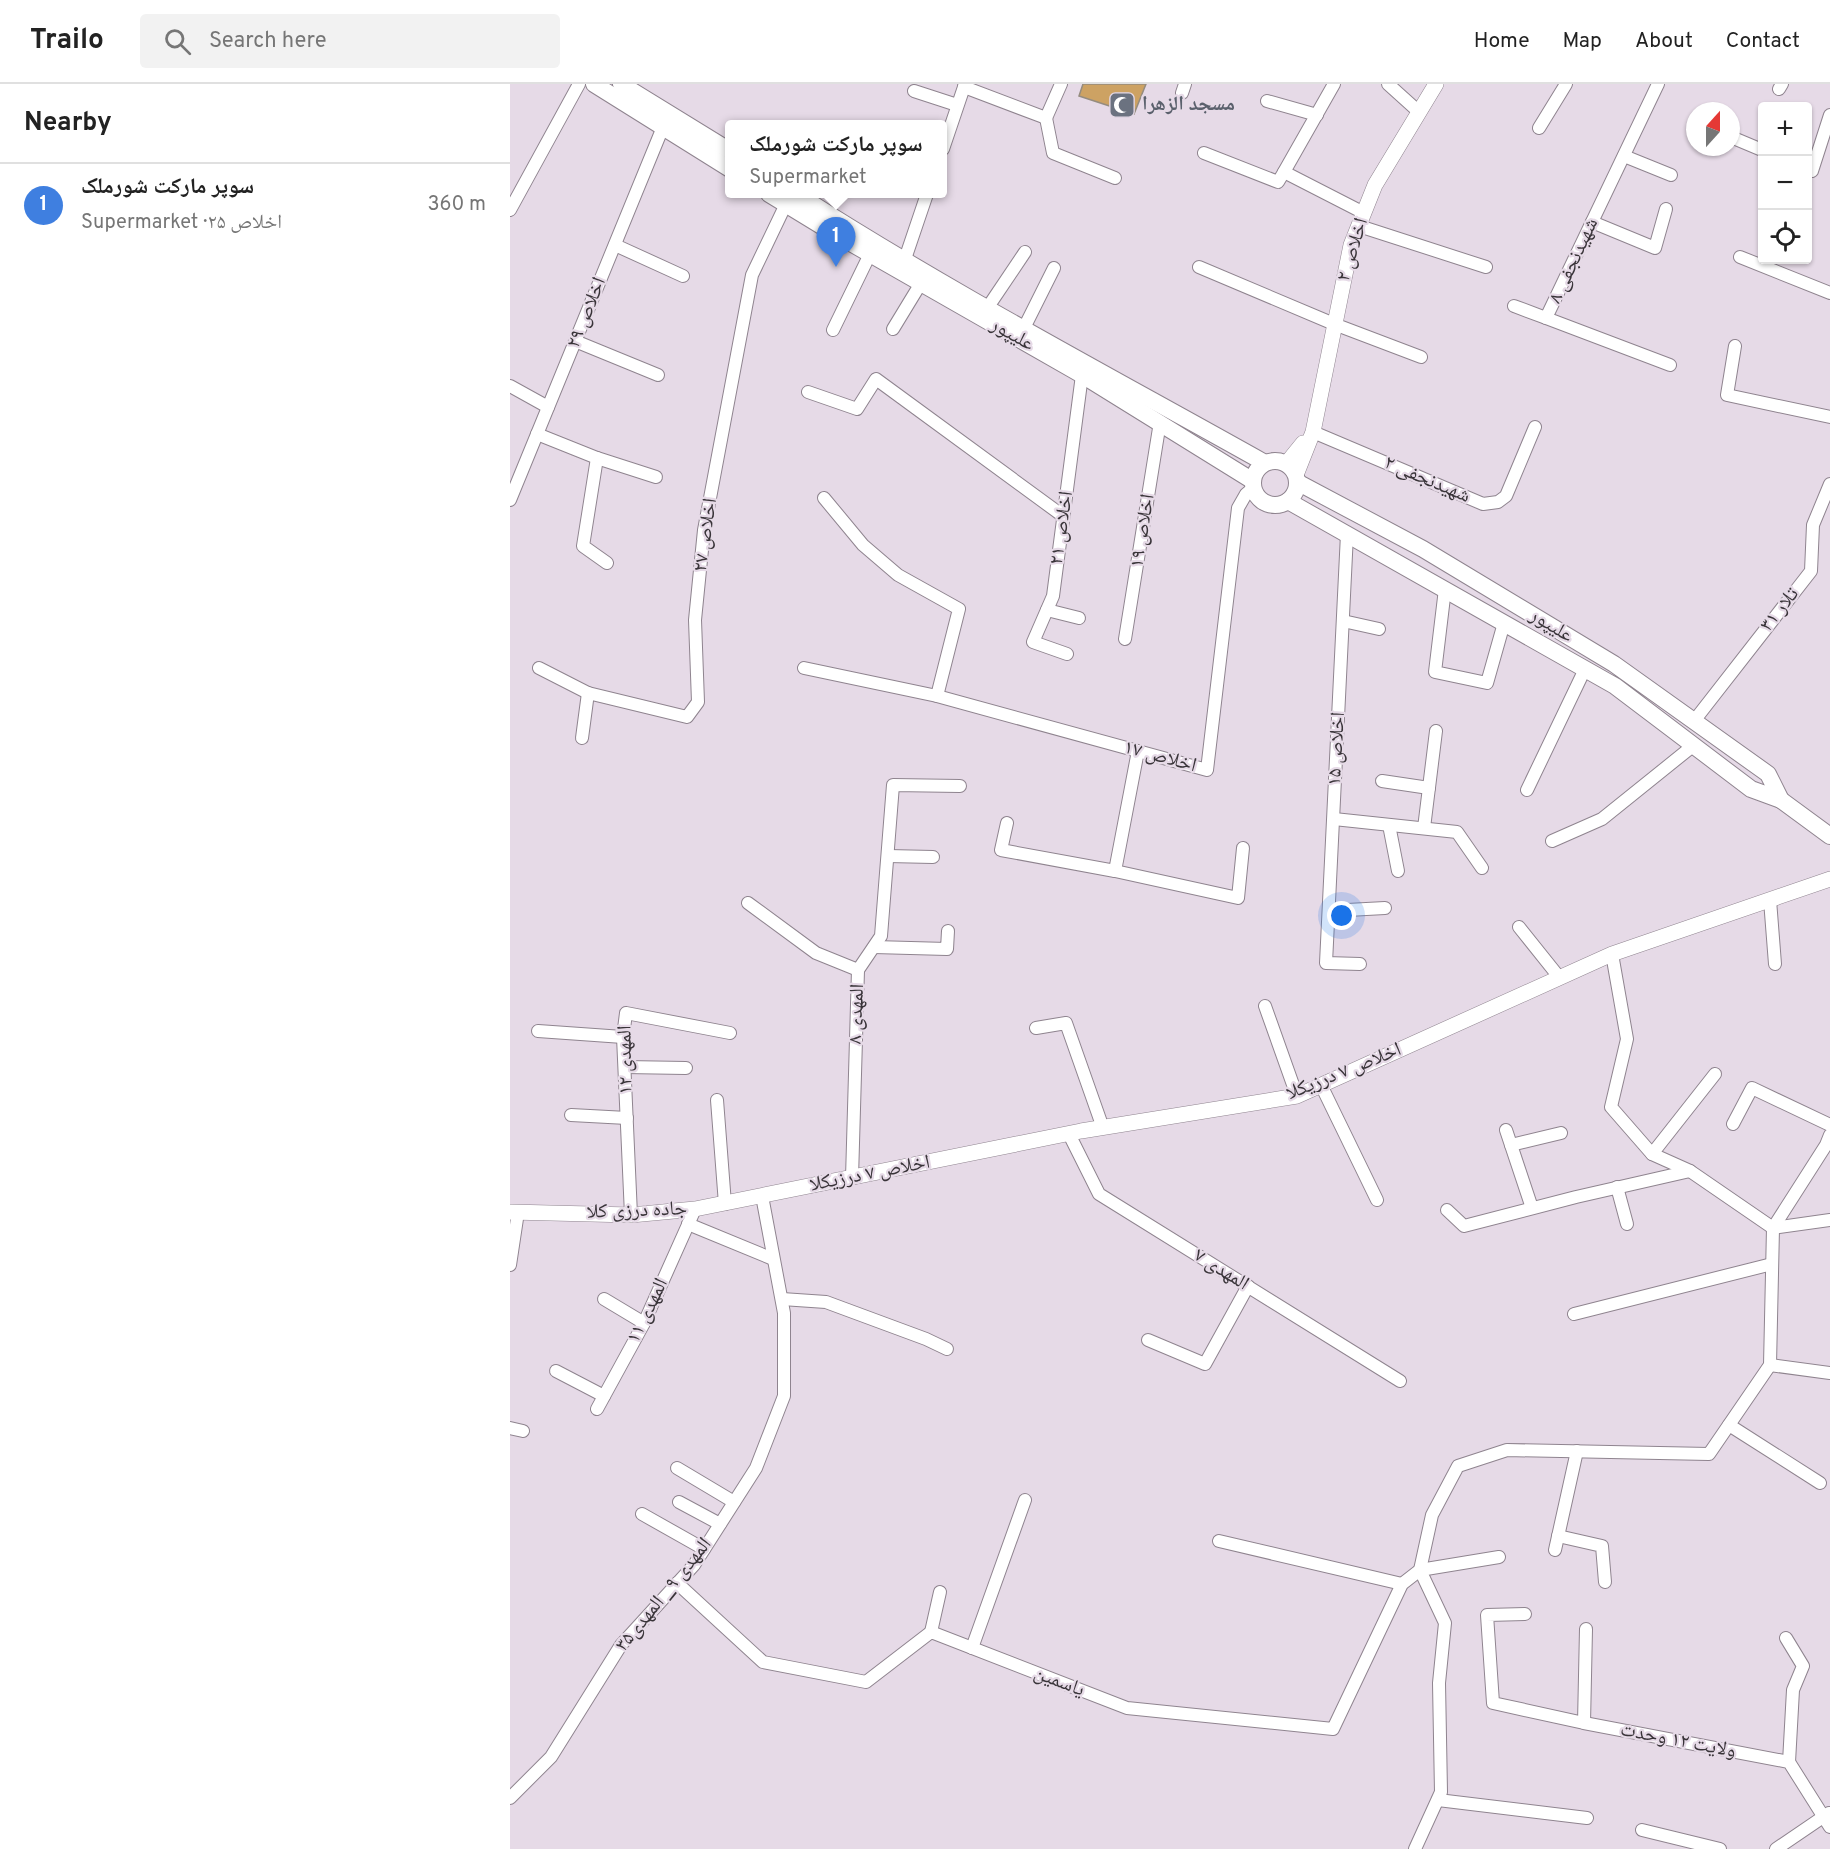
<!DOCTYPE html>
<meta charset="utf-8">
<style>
body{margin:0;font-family:Overpass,"Noto Naskh Arabic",sans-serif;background:#f2f2f2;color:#222}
.controls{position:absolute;right:18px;top:18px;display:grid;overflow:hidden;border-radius:6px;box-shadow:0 2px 4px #0004}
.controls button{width:54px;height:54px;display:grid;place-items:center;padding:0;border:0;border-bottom:2px solid #e0e0e0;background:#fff;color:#222;font:30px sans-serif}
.compass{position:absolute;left:1176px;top:18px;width:54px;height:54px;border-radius:50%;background:#fff;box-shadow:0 2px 4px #0004;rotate:21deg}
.you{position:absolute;left:832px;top:832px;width:21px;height:21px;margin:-15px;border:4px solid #fff;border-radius:50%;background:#1a73e8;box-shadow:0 0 0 9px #1a73e833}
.badge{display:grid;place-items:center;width:39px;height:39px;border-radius:50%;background:#2563eb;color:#fff;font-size:20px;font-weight:700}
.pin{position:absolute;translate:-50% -50px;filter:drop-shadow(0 2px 3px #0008)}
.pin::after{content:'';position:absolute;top:32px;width:21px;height:18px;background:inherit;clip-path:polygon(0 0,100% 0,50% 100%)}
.popup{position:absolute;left:215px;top:36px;width:222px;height:78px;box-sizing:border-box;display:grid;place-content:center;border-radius:6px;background:#fff;filter:drop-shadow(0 2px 4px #0005);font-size:20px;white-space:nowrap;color:#767676}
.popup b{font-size:22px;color:#222}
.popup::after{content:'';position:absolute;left:50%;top:100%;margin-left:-12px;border:12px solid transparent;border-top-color:#fff}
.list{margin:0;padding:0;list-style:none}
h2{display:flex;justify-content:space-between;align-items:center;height:78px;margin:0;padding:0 24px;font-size:26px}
h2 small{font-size:20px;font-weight:400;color:#767676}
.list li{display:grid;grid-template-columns:39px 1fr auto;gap:18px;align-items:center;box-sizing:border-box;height:84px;padding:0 24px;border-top:2px solid #e0e0e0}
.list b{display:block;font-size:22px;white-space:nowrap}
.list p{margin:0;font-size:20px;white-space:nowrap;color:#767676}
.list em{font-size:20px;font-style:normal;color:#767676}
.icon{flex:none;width:33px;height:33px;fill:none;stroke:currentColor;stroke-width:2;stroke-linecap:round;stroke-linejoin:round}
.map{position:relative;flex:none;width:1320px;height:1765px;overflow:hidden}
header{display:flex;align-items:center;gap:36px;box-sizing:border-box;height:84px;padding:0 30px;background:#fff;border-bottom:2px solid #e0e0e0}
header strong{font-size:28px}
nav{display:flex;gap:33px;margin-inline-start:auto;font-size:21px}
.search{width:420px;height:54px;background:#f2f2f2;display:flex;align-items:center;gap:15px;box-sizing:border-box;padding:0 21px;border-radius:6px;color:#767676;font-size:22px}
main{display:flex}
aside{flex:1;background:#fff}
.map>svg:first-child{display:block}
.building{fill:#cda263;stroke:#958c7f;stroke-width:1.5}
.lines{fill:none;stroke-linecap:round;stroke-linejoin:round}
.minor-casing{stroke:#8f848f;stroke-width:14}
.tertiary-casing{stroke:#8f848f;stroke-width:16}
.secondary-casing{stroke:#8f848f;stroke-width:18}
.minor{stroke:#fff;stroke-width:12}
.tertiary{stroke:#fff;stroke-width:15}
.secondary{stroke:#fff;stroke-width:16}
.labels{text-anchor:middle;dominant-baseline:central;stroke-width:4.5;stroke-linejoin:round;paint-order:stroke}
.worship-label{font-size:20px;font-weight:bold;fill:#5b616d;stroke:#e6dae7;text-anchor:start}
.street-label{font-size:20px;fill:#393439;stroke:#e6dae7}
</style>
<header>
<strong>Trailo</strong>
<div class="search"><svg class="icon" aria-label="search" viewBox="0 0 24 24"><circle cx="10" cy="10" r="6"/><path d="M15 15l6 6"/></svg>Search here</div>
<nav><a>Home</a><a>Map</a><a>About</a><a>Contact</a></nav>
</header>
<main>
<aside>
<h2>Nearby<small></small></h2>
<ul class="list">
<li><span class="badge" style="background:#3f7fe0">1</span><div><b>سوپر مارکت شورملک</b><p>Supermarket · اخلاص ۲۵</p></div><em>360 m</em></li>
</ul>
</aside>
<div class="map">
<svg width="1320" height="1765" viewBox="0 0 1320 1765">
<rect width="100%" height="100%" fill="#e6dae7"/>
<polygon class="building" points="573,0 636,0 624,30 569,12"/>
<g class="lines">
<g class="minor-casing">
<g id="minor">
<polyline points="824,0 774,88 854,129"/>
<polyline points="878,0 909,28"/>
<polyline points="1148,0 1036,234 1160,281"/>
<polyline points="454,3 536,34 551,0"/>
<polyline points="1269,5 1272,0"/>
<polyline points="404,7 447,21"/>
<polyline points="672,9 675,0"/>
<polyline points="757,17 807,31"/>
<polyline points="536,34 543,69 605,94"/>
<polyline points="1029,44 1056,0"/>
<polyline points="1221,53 1252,66"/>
<polyline points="433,65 455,0"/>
<polyline points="694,69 768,98 774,88"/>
<polyline points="1114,72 1161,91"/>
<polyline points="1298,85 1302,87 1320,31"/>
<polyline points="0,126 69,0"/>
<polyline points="1082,138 1145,164 1156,125"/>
<polyline points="849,142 976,183"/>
<polyline points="105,161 173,192"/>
<polyline points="1230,173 1320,209"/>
<polyline points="395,175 417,110"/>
<polyline points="689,183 824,240 911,273"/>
<polyline points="1004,222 1036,234"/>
<polyline points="478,223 515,168"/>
<polyline points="514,244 544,184"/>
<polyline points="383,245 411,199"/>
<polyline points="323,246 360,170"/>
<polyline points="65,257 148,291"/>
<polyline points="1225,262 1217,311 1320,333"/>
<polyline points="0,302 38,323"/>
<polyline points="298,308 347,325 366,295 553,432"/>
<polyline points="803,348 973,420 988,418 996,412 1025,343"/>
<polyline points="27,350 87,374 73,462 97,479"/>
<polyline points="87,374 146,393"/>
<polyline points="314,414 353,461 388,491 449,525 427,612"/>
<polyline points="0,416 153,43"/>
<polyline points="837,450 816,879 850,880"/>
<polyline points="935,505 925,588 977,599 994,539"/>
<polyline points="537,526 569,534"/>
<polyline points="833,537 869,545"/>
<polyline points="615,555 650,338"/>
<polyline points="557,570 523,558 543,512 572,291"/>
<polyline points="29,584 78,609 177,633 188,618 185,536 194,446 242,191 276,120"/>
<polyline points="294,584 427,612 697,686 728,424 736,410 743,404"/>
<polyline points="1184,637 1301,487 1303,441 1320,400"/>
<polyline points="72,654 78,609"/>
<polyline points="872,697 919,704"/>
<polyline points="1017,706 1075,585"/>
<polyline points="824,735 947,748 972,784"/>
<polyline points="497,739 491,766 605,787 628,667"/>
<polyline points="879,741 888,787"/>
<polyline points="914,744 926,647"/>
<polyline points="1042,757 1092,735 1184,661"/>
<polyline points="378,772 423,773"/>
<polyline points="605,787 728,814 733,764"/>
<polyline points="1260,816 1265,880"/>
<polyline points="238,819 306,869 348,886"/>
<polyline points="819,827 875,824"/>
<polyline points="1009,843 1049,893"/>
<polyline points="364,863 437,865 438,847"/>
<polyline points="1102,870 1117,955 1101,1023 1142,1070 1180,1087 1263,1144 1320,1136"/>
<polyline points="755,922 787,1012"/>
<polyline points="526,944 556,939 593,1044"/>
<polyline points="28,947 113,953"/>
<polyline points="115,983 176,984"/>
<polyline points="811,1001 867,1116"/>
<polyline points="207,1016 215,1120"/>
<polyline points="61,1031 117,1034"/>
<polyline points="1223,1040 1242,1004 1320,1041"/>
<polyline points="996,1046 1022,1124"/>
<polyline points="559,1050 589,1110 890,1297"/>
<polyline points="1001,1061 1051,1049"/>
<polyline points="1142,1070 1205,990"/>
<polyline points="342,1094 348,886 371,852 383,701 450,702"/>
<polyline points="1107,1103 1117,1140"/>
<polyline points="937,1126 954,1142 1066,1113 1180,1087"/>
<polyline points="121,1131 113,953 116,929 220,949"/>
<polyline points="178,1140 263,1175"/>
<polyline points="0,1181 8,1128"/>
<polyline points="94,1215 134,1239"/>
<polyline points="272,1215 316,1218 416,1255 437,1265"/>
<polyline points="1064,1230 1262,1180"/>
<polyline points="638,1256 695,1280 738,1202"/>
<polyline points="1260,1281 1320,1289"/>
<polyline points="46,1287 94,1312"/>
<polyline points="87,1325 134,1239 185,1125"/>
<polyline points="1219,1341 1310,1399"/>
<polyline points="0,1344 13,1347"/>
<polyline points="167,1384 224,1418"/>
<polyline points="169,1418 210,1440"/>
<polyline points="132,1430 194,1465"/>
<polyline points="1048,1452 1092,1462 1095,1498"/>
<polyline points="709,1457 892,1500"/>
<polyline points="1045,1466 1067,1367"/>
<polyline points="167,1499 253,1578 356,1598 421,1548 617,1624 823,1645 892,1500 910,1486 989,1473"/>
<polyline points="1015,1530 977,1531 983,1619 1074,1639 1279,1678 1320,1743"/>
<polyline points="421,1548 430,1508"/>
<polyline points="1276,1554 1293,1582 1283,1606 1279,1678"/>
<polyline points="462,1564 515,1416"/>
<polyline points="1074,1639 1076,1545"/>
<polyline points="0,1714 41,1673 111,1561 184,1481 246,1384 274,1312 274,1229 252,1112"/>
<polyline points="928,1716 1077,1734"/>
<polyline points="1132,1746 1210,1765"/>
<polyline points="905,1765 931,1708 929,1599 935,1539 910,1486 922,1431 948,1382 997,1366 1199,1370 1260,1281 1263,1144 1316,1061 1320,1051"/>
<polyline points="1266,1765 1319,1729"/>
</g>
</g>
<g class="tertiary-casing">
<g id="tertiary">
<polyline points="776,380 793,359"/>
<polyline points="786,391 803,348 841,161 865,101 926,0"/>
<polyline points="0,1128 121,1131 185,1125 571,1047 787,1012 1102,870 1320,795"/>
</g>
</g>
<g class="secondary-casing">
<g id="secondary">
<polyline points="84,0 220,85"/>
<polyline points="111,0 220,67"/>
<polyline points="259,110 318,146 572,291 743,397"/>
<path d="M287 110C438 207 598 291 755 379"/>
<circle cx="765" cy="399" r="22"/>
<polyline points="778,417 1105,602 1241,705 1271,716 1258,690 1104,580 913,465 787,398"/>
<polyline points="1271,716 1320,752"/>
</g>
</g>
<use href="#minor" class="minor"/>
<use href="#tertiary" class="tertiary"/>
<use href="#secondary" class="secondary"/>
</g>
<defs>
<g id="mosque-square" transform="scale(1.35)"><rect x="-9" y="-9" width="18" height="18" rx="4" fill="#6b7280" stroke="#e6dae7"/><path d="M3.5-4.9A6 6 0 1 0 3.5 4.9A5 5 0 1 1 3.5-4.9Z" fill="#fff"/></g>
</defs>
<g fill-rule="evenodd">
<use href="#mosque-square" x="612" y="21"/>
</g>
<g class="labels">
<g class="worship-label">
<text x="632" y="21">مسجد الزهرا</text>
</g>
<g class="street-label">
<text transform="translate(843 166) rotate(-73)">اخلاص ۲</text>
<text transform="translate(1064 177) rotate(-65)">شهیدنجفی ۸</text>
<text transform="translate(77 229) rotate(-68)">اخلاص ۲۹</text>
<text transform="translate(502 251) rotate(29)">علیپور</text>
<text transform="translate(917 396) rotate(23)">شهیدنجفی ۲</text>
<text transform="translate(552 444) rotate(-82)">اخلاص ۲۱</text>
<text transform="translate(633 447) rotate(-81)">اخلاص ۱۹</text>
<text transform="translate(196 451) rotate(-82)">اخلاص ۲۷</text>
<text transform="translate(1270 526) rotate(-52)">تلار ۳۱</text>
<text transform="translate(1041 542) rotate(31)">علیپور</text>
<text transform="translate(827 665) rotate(-87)">اخلاص ۱۵</text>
<text transform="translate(650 673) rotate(15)">اخلاص ۱۷</text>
<text transform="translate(347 930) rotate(-88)">المهدی ۸</text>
<text transform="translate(116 976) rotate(-91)">المهدی ۱۲</text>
<text transform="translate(834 988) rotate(-22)">اخلاص ۷ درزیکلا</text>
<text transform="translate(360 1090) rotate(-11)">اخلاص ۷ درزیکلا</text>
<text transform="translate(127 1127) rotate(-2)">جاده درزی کلا</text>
<text transform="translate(711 1186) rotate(32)">المهدی ۷</text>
<text transform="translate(138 1227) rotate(-64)">المهدی ۱۱</text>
<text transform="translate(154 1511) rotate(-51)">المهدی ۹_ المهدی۳۵</text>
<text transform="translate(549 1598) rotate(21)">یاسمین</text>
<text transform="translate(1168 1657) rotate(11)">ولایت ۱۲ وحدت</text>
</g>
</g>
</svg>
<div class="controls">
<button>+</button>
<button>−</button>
<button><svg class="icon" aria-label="locate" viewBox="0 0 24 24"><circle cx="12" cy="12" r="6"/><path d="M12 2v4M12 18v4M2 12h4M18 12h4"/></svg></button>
</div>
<svg class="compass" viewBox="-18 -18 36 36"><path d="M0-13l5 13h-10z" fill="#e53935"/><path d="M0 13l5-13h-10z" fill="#767676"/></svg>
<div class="you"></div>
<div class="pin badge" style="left:326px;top:183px;background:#3f7fe0">1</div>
<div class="popup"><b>سوپر مارکت شورملک</b>Supermarket</div>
</div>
</main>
